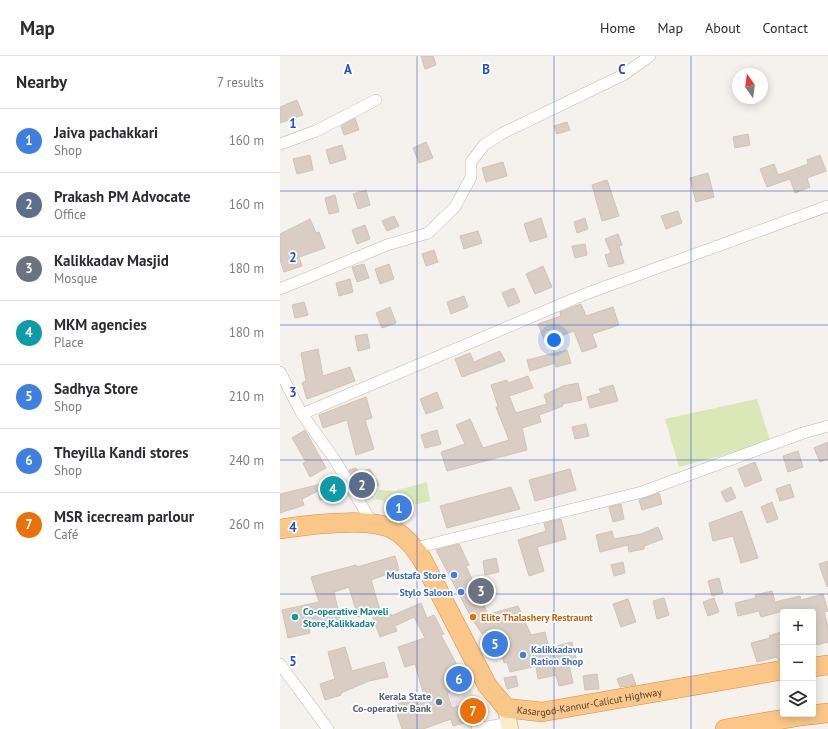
<!DOCTYPE html>
<meta charset="utf-8">
<style>
body{margin:0;font-family:"PT Sans",sans-serif;background:#f2f2f3;color:#2b2b33}
.controls{position:absolute;right:12px;bottom:12px;display:grid;overflow:hidden;border-radius:4px;box-shadow:0 2px 10px #0003}
.controls button{width:36px;height:36px;display:grid;place-items:center;padding:0;border:0;border-bottom:1px solid #e1e1e2;background:#fff;color:#2b2b33;font:20px sans-serif}
.compass{position:absolute;left:452px;top:12px;width:36px;height:36px;border-radius:50%;background:#fff;box-shadow:0 2px 10px #0003;rotate:346deg}
.you{position:absolute;left:274px;top:284px;width:14px;height:14px;margin:-10px;border:3px solid #fff;border-radius:50%;background:#1a73e8;box-shadow:0 0 0 6px #1a73e833}
.badge{display:grid;place-items:center;width:26px;height:26px;border-radius:50%;background:#db2777;color:#fff;font-size:13px;font-weight:700}
.pin{position:absolute;translate:-50% -50%;border:2px solid #fff;box-shadow:0 1px 4px #0006}
.list{margin:0;padding:0;list-style:none}
h2{display:flex;justify-content:space-between;align-items:center;height:52px;margin:0;padding:0 16px;font-size:17px}
h2 small{font-size:13px;font-weight:400;color:#7c7c81}
.list li{display:grid;grid-template-columns:26px 1fr auto;gap:12px;align-items:center;box-sizing:border-box;height:64px;padding:0 16px;border-top:1px solid #e1e1e2}
.list b{display:block;font-size:15px;white-space:nowrap}
.list p{margin:0;font-size:13px;white-space:nowrap;color:#7c7c81}
.list em{font-size:13px;font-style:normal;color:#7c7c81}
.icon{flex:none;width:22px;height:22px;fill:none;stroke:currentColor;stroke-width:2;stroke-linecap:round;stroke-linejoin:round}
.map{position:relative;flex:none;width:548px;height:673px;overflow:hidden}
header{display:flex;align-items:center;gap:24px;box-sizing:border-box;height:56px;padding:0 20px;background:#fff;border-bottom:1px solid #e1e1e2}
header strong{font-size:19px}
nav{display:flex;gap:22px;margin-inline-start:auto;font-size:14px}
main{display:flex}
aside{flex:1;background:#fff}
.map>svg:first-child{display:block}
.green{fill:#d9e8b6}
.parking{fill:#e5e2e0}
.building{fill:#dacec4;stroke:#d2c2b5}
.lines{fill:none;stroke-linecap:round;stroke-linejoin:round}
.minor-casing{stroke:#c1b8ae;stroke-width:12}
.secondary-casing{stroke:#d7c09f;stroke-width:18}
.trunk-casing{stroke:#da8c41;stroke-width:20}
.minor{stroke:#fff;stroke-width:11}
.secondary{stroke:#fdebce;stroke-width:16}
.trunk{stroke:#fac788;stroke-width:19}
.grid{fill:none;stroke:#1d4ed8;stroke-width:1;stroke-opacity:0.55}
.shop-dot{fill:#3f7fe0;stroke:#fff;stroke-width:1.5}
.culture-dot{fill:#0f9aa8;stroke:#fff;stroke-width:1.5}
.food-dot{fill:#e8710a;stroke:#fff;stroke-width:1.5}
.service-dot{fill:#5c6f8a;stroke:#fff;stroke-width:1.5}
.labels{text-anchor:middle;dominant-baseline:central;stroke-width:3.5;stroke-linejoin:round;paint-order:stroke}
.shop-label{font-size:10px;font-weight:bold;fill:#366cbe;stroke:#fff;text-anchor:end}
.culture-label{font-size:10px;font-weight:bold;fill:#0d838f;stroke:#fff;text-anchor:start}
.food-label{font-size:10px;font-weight:bold;fill:#c56008;stroke:#fff;text-anchor:start}
.service-label{font-size:10px;font-weight:bold;fill:#4e5e75;stroke:#fff;text-anchor:end}
.street-label{font-size:10px;fill:#4a4139;stroke:#fff}
.grid-label{font-size:13px;text-anchor:middle;font-weight:bold;fill:#1d4ed8;stroke:#fff;stroke-width:3.5;stroke-linejoin:round;paint-order:stroke}
</style>
<header>
<strong>Map</strong>
<nav><a>Home</a><a>Map</a><a>About</a><a>Contact</a></nav>
</header>
<main>
<aside>
<h2>Nearby<small>7 results</small></h2>
<ul class="list">
<li><span class="badge" style="background:#3f7fe0">1</span><div><b>Jaiva pachakkari</b><p>Shop</p></div><em>160 m</em></li>
<li><span class="badge" style="background:#5c6f8a">2</span><div><b>Prakash PM Advocate</b><p>Office</p></div><em>160 m</em></li>
<li><span class="badge" style="background:#6b7280">3</span><div><b>Kalikkadav Masjid</b><p>Mosque</p></div><em>180 m</em></li>
<li><span class="badge" style="background:#0f9aa8">4</span><div><b>MKM agencies</b><p>Place</p></div><em>180 m</em></li>
<li><span class="badge" style="background:#3f7fe0">5</span><div><b>Sadhya Store</b><p>Shop</p></div><em>210 m</em></li>
<li><span class="badge" style="background:#3f7fe0">6</span><div><b>Theyilla Kandi stores</b><p>Shop</p></div><em>240 m</em></li>
<li><span class="badge" style="background:#e8710a">7</span><div><b>MSR icecream parlour</b><p>Café</p></div><em>260 m</em></li>
</ul>
</aside>
<div class="map">
<svg width="548" height="673" viewBox="0 0 548 673">
<rect width="100%" height="100%" fill="#f5f1ec"/>
<g class="green">
<polygon points="477,343 491,387 399,411 385,363"/>
<polygon points="147,426 150,445 129,450 95,443 99,434 115,435"/>
</g>
<polygon class="parking" points="187,628 197,645 173,651 168,637"/>
<g class="building">
<polygon points="141,0 153,0 156,9 145,13"/>
<polygon points="17,44 23,59 0,67 0,51"/>
<polygon points="75,62 79,74 64,79 61,70"/>
<polygon points="287,66 290,74 277,78 274,70"/>
<polygon points="468,78 470,89 455,92 453,81"/>
<polygon points="146,86 153,102 139,107 133,92"/>
<polygon points="62,89 66,103 50,108 46,94"/>
<polygon points="30,99 33,114 17,118 13,103"/>
<polygon points="540,99 546,115 527,122 530,131 515,137 510,123 487,131 480,113 494,108 498,119 528,108 527,104"/>
<polygon points="223,106 227,120 206,126 202,112"/>
<polygon points="428,117 434,141 416,146 410,122"/>
<polygon points="327,124 339,160 322,165 312,129"/>
<polygon points="86,134 90,149 78,153 73,138"/>
<polygon points="55,139 59,156 49,158 45,142"/>
<polygon points="398,155 402,167 386,173 381,160"/>
<polygon points="114,160 119,170 107,175 102,165"/>
<polygon points="261,162 267,181 250,186 244,168"/>
<polygon points="305,162 308,173 297,177 294,166"/>
<polygon points="30,163 36,177 39,176 45,192 19,201 22,210 4,216 0,204 0,178"/>
<polygon points="85,169 90,183 77,188 72,174"/>
<polygon points="198,175 202,187 184,193 180,180"/>
<polygon points="338,178 342,189 339,190 344,207 329,211 325,199 331,197 325,183"/>
<polygon points="305,188 307,199 295,202 292,190"/>
<polygon points="154,194 158,206 146,210 142,198"/>
<polygon points="84,208 89,222 77,226 72,211"/>
<polygon points="109,208 114,223 100,228 95,213"/>
<polygon points="263,210 272,231 255,238 246,218"/>
<polygon points="70,223 73,236 59,240 56,227"/>
<polygon points="234,232 240,246 228,251 222,237"/>
<polygon points="184,240 188,251 171,258 167,246"/>
<polygon points="24,246 28,259 15,262 12,249"/>
<polygon points="301,248 306,260 333,251 339,269 312,278 317,291 302,296 294,275 265,286 258,268 281,260 280,256"/>
<polygon points="110,251 116,267 102,272 96,257"/>
<polygon points="87,278 90,292 78,295 75,280"/>
<polygon points="38,293 43,320 70,311 75,325 27,343 22,327 26,325 21,297"/>
<polygon points="287,294 291,307 276,311 275,307 250,315 247,304"/>
<polygon points="220,295 225,305 182,321 175,303 190,297 194,306"/>
<polygon points="248,320 253,332 229,340 236,357 267,348 264,339 283,330 298,327 302,344 282,348 283,350 259,359 261,366 242,372 247,394 167,415 161,396 185,388 176,369 190,363 203,392 229,384 216,351 218,350 211,329 227,324 228,327"/>
<polygon points="333,329 338,345 310,352 307,341 321,337 319,333"/>
<polygon points="157,336 163,352 146,358 140,343"/>
<polygon points="86,341 92,362 85,364 94,393 76,399 67,364 43,372 39,359"/>
<polygon points="306,368 309,380 295,383 292,371"/>
<polygon points="25,374 46,412 30,421 23,407 26,406 12,382"/>
<polygon points="157,374 161,388 145,392 141,379"/>
<polygon points="548,386 548,403 540,406 534,392"/>
<polygon points="518,395 523,411 508,416 503,400"/>
<polygon points="475,406 482,424 465,431 458,413"/>
<polygon points="76,412 78,416 90,413 99,429 82,436 69,414"/>
<polygon points="290,413 296,434 255,445 249,424"/>
<polygon points="58,424 66,437 40,444 38,435 22,443 24,449 0,457 0,438"/>
<polygon points="510,428 514,441 500,445 496,433"/>
<polygon points="231,431 240,453 167,472 160,450"/>
<polygon points="451,431 456,442 446,446 441,436"/>
<polygon points="379,437 382,448 362,454 359,444"/>
<polygon points="492,446 498,463 487,467 481,451"/>
<polygon points="111,447 129,450 127,458 110,455"/>
<polygon points="341,448 344,463 333,466 329,451"/>
<polygon points="462,455 478,502 461,507 453,480 433,485 429,467"/>
<polygon points="281,463 286,483 257,491 264,515 249,520 238,484 266,475 264,467"/>
<polygon points="378,471 383,483 364,490 364,493 349,496 348,489 320,496 316,479 332,475 334,483 361,478"/>
<polygon points="179,488 189,509 186,510 212,567 215,566 213,557 238,550 251,579 265,576 269,592 292,586 296,602 288,604 293,627 279,630 276,619 258,623 256,610 230,616 227,606 224,607 220,591 213,592 209,586 204,586 203,579 192,563 156,494"/>
<polygon points="115,500 119,514 91,524 102,561 111,558 111,560 141,547 147,562 154,559 164,578 161,579 187,628 167,637 172,652 199,645 204,662 173,670 171,663 143,673 122,673 114,649 144,640 135,608 125,611 118,591 145,582 134,561 115,570 117,575 100,581 91,557 78,561 69,531 54,536 60,563 29,571 30,577 8,582 2,554 39,546 31,521 76,509 77,511"/>
<polygon points="216,502 219,516 205,519 203,505"/>
<polygon points="548,505 548,530 547,531 539,508"/>
<polygon points="343,506 345,517 334,520 331,509"/>
<polygon points="439,522 443,537 432,540 428,525"/>
<polygon points="492,535 495,546 520,540 521,544 543,538 548,555 544,556 548,570 548,586 537,589 533,576 533,556 508,556 507,554 481,561 479,555 458,560 455,547 476,542 475,539"/>
<polygon points="384,542 389,559 377,563 373,545"/>
<polygon points="434,542 439,556 428,560 423,546"/>
<polygon points="348,543 356,566 341,571 333,548"/>
<polygon points="503,575 503,603 498,604 497,601 477,606 471,587 490,582 489,580"/>
<polygon points="65,591 72,615 104,606 108,621 89,625 61,637 61,639 45,644 40,628 55,623 48,596"/>
<polygon points="317,618 319,633 305,634 303,620"/>
<polygon points="352,618 356,629 340,631 337,623"/>
<polygon points="236,620 238,630 227,633 224,622"/>
</g>
<g class="lines">
<g class="minor-casing">
<g id="minor">
<polyline points="0,88 36,75 96,44"/>
<polyline points="0,233 107,189 148,177 175,151 191,121 191,106 204,89 223,77 343,19 370,0"/>
<polyline points="0,316 22,358 55,404 92,467"/>
<polyline points="22,358 308,237 548,150"/>
<polyline points="135,492 362,436 523,377 548,370"/>
<polyline points="0,608 48,673"/>
<polyline points="197,673 229,667"/>
</g>
</g>
<g class="secondary-casing">
<polyline id="secondary" points="226,652 230,673"/>
</g>
<g class="trunk-casing">
<g id="trunk">
<path id="s1" d="M0 473C27 469 83 462 108 471 123 477 133 490 142 503L207 629 226 652 262 656 503 614"/>
<polyline points="533,611 548,609"/>
<polyline points="445,673 521,660 548,657"/>
</g>
</g>
<use href="#minor" class="minor"/>
<use href="#secondary" class="secondary"/>
<use href="#trunk" class="trunk"/>
</g>
<path class="grid" d="M137 0V673M274 0V673M411 0V673M0 135H548M0 269H548M0 404H548M0 538H548"/>
<g class="shop-dot">
<circle cx="174" cy="519" r="4"/>
<circle cx="181" cy="536" r="4"/>
<circle cx="243" cy="599" r="4"/>
</g>
<circle class="culture-dot" cx="15" cy="561" r="4"/>
<circle class="food-dot" cx="193" cy="561" r="4"/>
<circle class="service-dot" cx="159" cy="646" r="4"/>
<g class="labels">
<g class="shop-label">
<text x="166" y="519">Mustafa Store</text>
<text x="173" y="536">Stylo Saloon</text>
<text x="251" y="593" text-anchor="start">Kalikkadavu<tspan x="251" dy="12">Ration Shop</tspan></text>
</g>
<g class="culture-label">
<text x="23" y="555">Co-operative Maveli<tspan x="23" dy="12">Store,Kalikkadav</tspan></text>
</g>
<g class="food-label">
<text x="201" y="561">Elite Thalashery Restraunt</text>
</g>
<g class="service-label">
<text x="151" y="640">Kerala State<tspan x="151" dy="12">Co-operative Bank</tspan></text>
</g>
<g class="street-label">
<text stroke="none"><textPath href="#s1" startOffset="412">Kasargod-Kannur-Calicut Highway</textPath></text>
</g>
</g>
<g class="grid-label">
<text x="68" y="18">A</text>
<text x="206" y="18">B</text>
<text x="342" y="18">C</text>
<text x="13" y="72">1</text>
<text x="13" y="206">2</text>
<text x="13" y="341">3</text>
<text x="13" y="476">4</text>
<text x="13" y="610">5</text>
</g>
</svg>
<div class="controls">
<button>+</button>
<button>−</button>
<button><svg class="icon" aria-label="layers" viewBox="0 0 24 24"><path d="M12 4l9 5-9 5-9-5zM3 14l9 5 9-5"/></svg></button>
</div>
<svg class="compass" viewBox="-18 -18 36 36"><path d="M0-13l5 13h-10z" fill="#e53935"/><path d="M0 13l5-13h-10z" fill="#7c7c81"/></svg>
<div class="you"></div>
<div class="pin badge" style="left:119px;top:452px;background:#3f7fe0">1</div>
<div class="pin badge" style="left:82px;top:429px;background:#5c6f8a">2</div>
<div class="pin badge" style="left:201px;top:535px;background:#6b7280">3</div>
<div class="pin badge" style="left:53px;top:433px;background:#0f9aa8">4</div>
<div class="pin badge" style="left:215px;top:588px;background:#3f7fe0">5</div>
<div class="pin badge" style="left:179px;top:623px;background:#3f7fe0">6</div>
<div class="pin badge" style="left:193px;top:655px;background:#e8710a">7</div>
</div>
</main>
